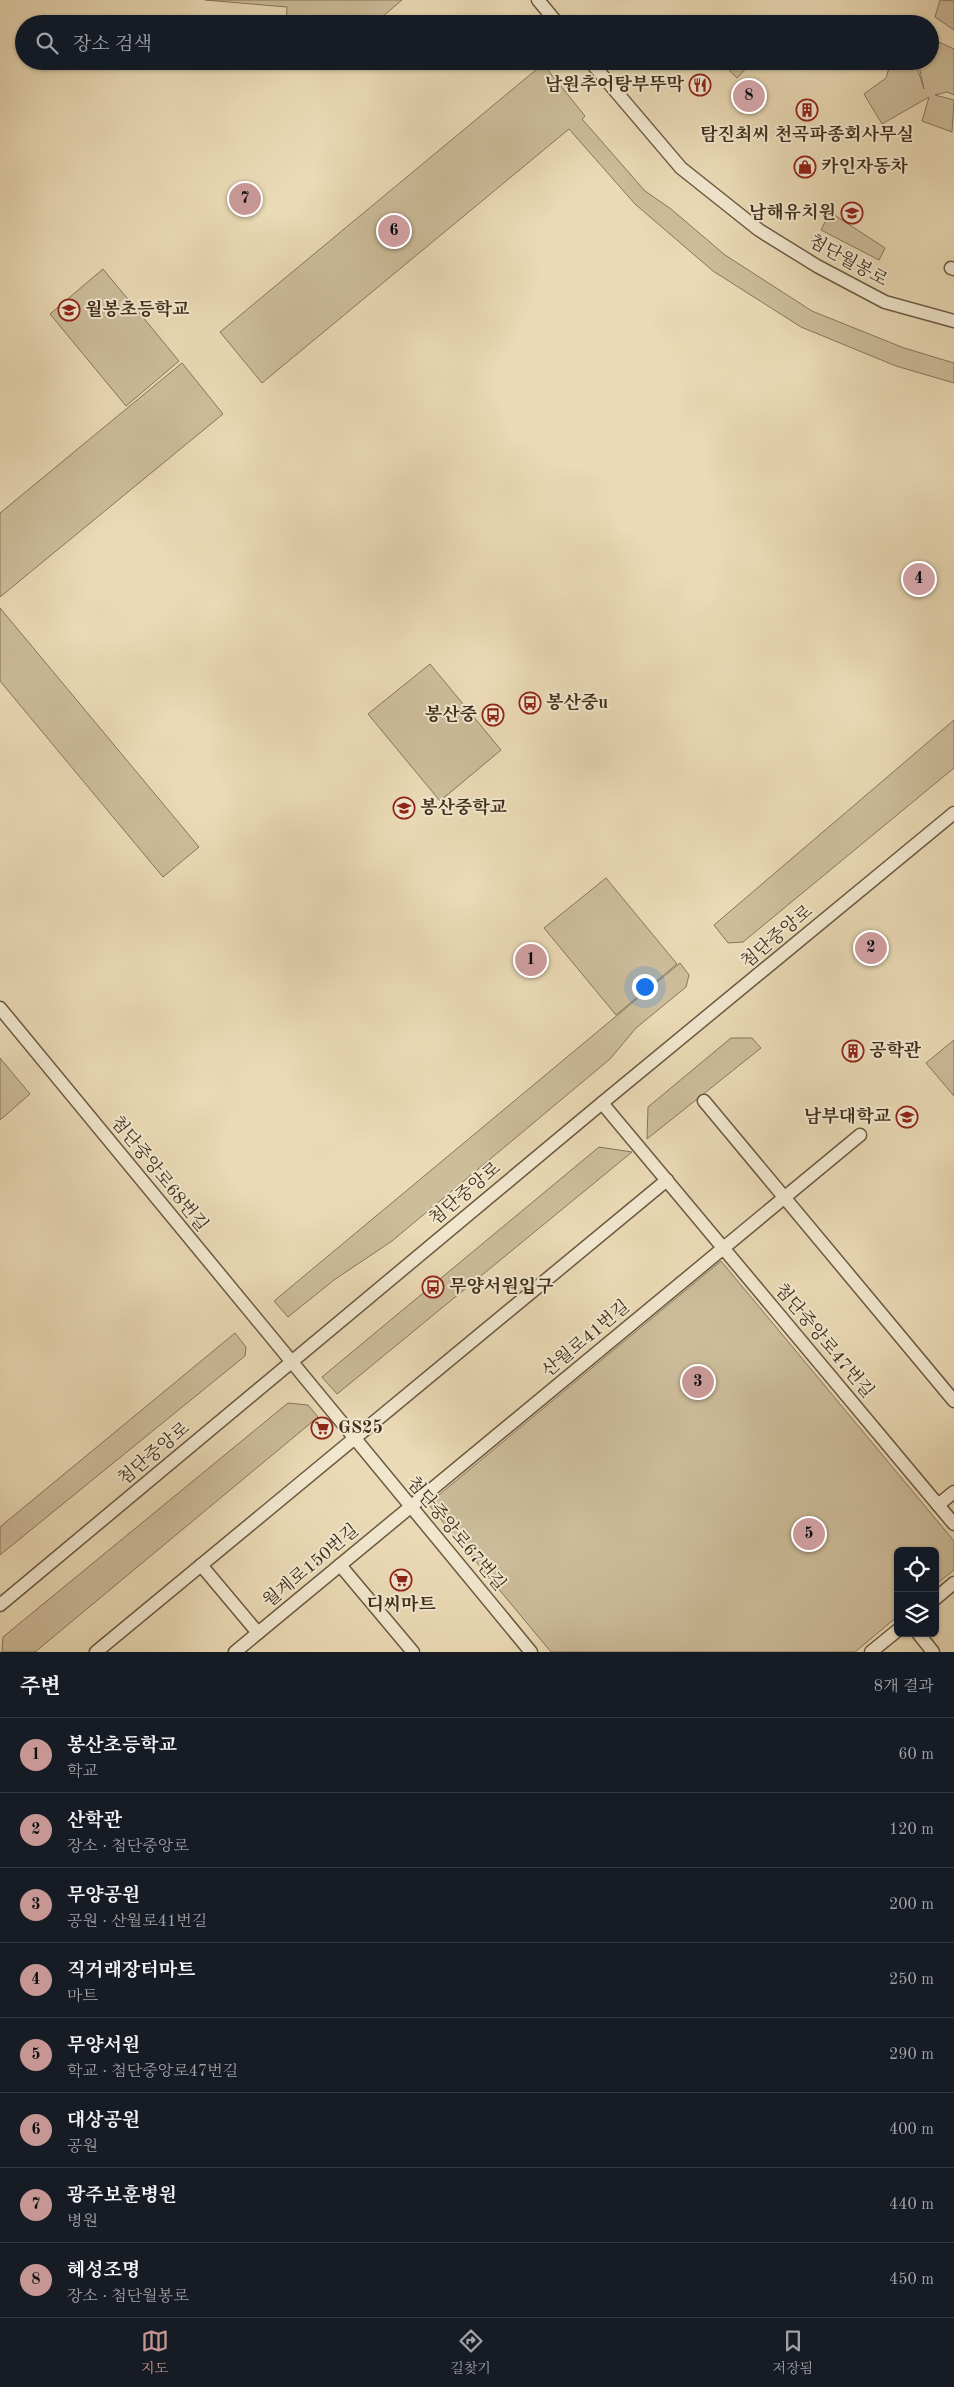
<!DOCTYPE html>
<html lang="ko">
<meta charset="utf-8">
<style>
body{margin:0;font-family:"Old Standard TT","Noto Serif KR",serif;background:#242831;color:#f1f3f6}
.controls{position:absolute;right:15px;bottom:15px;display:grid;overflow:hidden;border-radius:8px;box-shadow:0 1px 4px #0004}
.controls button{width:45px;height:45px;display:grid;place-items:center;padding:0;border:0;border-bottom:1px solid #363941;background:#171b24;color:#f1f3f6;font:25px sans-serif}
.you{position:absolute;left:644px;top:986px;width:18px;height:18px;margin:-12px;border:4px solid #fff;border-radius:50%;background:#1a73e8;box-shadow:0 0 0 8px #1a73e833}
.badge{display:grid;place-items:center;width:32px;height:32px;border-radius:50%;background:#c59692;color:#111;font-size:16px;font-weight:700}
.pin{position:absolute;translate:-50% -50%;border:2px solid #fff;box-shadow:0 1px 5px #0006}
.list{margin:0;padding:0;list-style:none}
h2{display:flex;justify-content:space-between;align-items:center;height:65px;margin:0;padding:0 20px;font-size:21px}
h2 small{font-size:16px;font-weight:400;color:#9ea1a6}
.list li{display:grid;grid-template-columns:32px 1fr auto;gap:15px;align-items:center;box-sizing:border-box;height:75px;padding:0 20px;border-top:1px solid #363941}
.list b{display:block;font-size:19px;white-space:nowrap}
.list p{margin:0;font-size:16px;white-space:nowrap;color:#9ea1a6}
.list em{font-size:16px;font-style:normal;color:#9ea1a6}
.icon{flex:none;width:28px;height:28px;fill:none;stroke:currentColor;stroke-width:2;stroke-linecap:round;stroke-linejoin:round}
.map{position:relative;flex:none;width:954px;height:1652px;overflow:hidden}
.search{position:absolute;background:#171b24;box-shadow:0 1px 4px #0004;left:15px;right:15px;top:15px;height:55px;display:flex;align-items:center;gap:12px;box-sizing:border-box;padding:0 18px;border-radius:28px;color:#9ea1a6;font-size:19px}
.sheet{height:665px;background:#171b24}
nav{display:flex;justify-content:space-around;align-items:center;box-sizing:border-box;height:70px;border-top:1px solid #363941;background:#171b24;font-size:14px;color:#9ea1a6}
nav a{display:grid;justify-items:center;gap:2px}
nav .on{color:#c59692}
.map>svg:first-child{display:block}
.green{fill:#cdbd9b;stroke:#87765c}
.lines{fill:none;stroke-linecap:round;stroke-linejoin:round}
.minor-casing{stroke:#6b5942;stroke-width:15}
.minor{stroke:#f1e7cf;stroke-width:12}
.labels{text-anchor:middle;dominant-baseline:central;stroke-width:4;stroke-linejoin:round;paint-order:stroke}
.poi-label{font-size:18px;font-weight:bold;fill:#412e1c;stroke:#f1e7cf;text-anchor:start}
.street-label{font-size:18px;fill:#412e1c;stroke:#f1e7cf}
</style>
<div class="map">
<svg width="954" height="1652" viewBox="0 0 954 1652">
<rect width="100%" height="100%" fill="#eadab5"/>
<filter id="stains"><feTurbulence type="fractalNoise" baseFrequency=".004" numOctaves="4"/><feColorMatrix values="0 0 0 0 .2 0 0 0 0 .09 0 0 0 0 .02 0 0 0 .5 -.17"/></filter>
<radialGradient id="worn" r=".72"><stop offset=".6" stop-color="#630" stop-opacity="0"/><stop offset="1" stop-color="#630" stop-opacity=".3"/></radialGradient>
<g class="green">
<polygon points="205,0 402,0 374,24 286,24 287,7"/>
<polygon points="940,0 954,1 954,30 935,17"/>
<polygon points="930,38 954,49 954,95 947,92 935,95 954,100 952,132 922,121 929,97 882,124 864,94 886,78 891,61 915,61 924,89 918,61 930,61"/>
<polygon points="735,61 753,61 737,78 728,69"/>
<polygon points="543,64 585,116 582,119 645,191 671,209 725,255 812,311 904,348 954,363 954,383 896,366 801,327 713,271 635,204 569,129 262,383 220,332"/>
<polygon points="830,212 885,248 879,260 821,230"/>
<polygon points="103,269 179,361 126,406 50,314"/>
<polygon points="182,363 223,414 0,597 0,513"/>
<polygon points="0,608 199,847 163,877 0,681"/>
<polygon points="430,664 501,750 440,801 368,714"/>
<polygon points="954,720 954,768 743,942 728,943 714,925"/>
<polygon points="606,878 677,964 616,1015 544,928"/>
<polygon points="680,963 689,975 686,987 636,1028 610,1059 392,1241 334,1280 288,1317 274,1301"/>
<polygon points="731,1038 752,1038 761,1048 647,1139 648,1107"/>
<polygon points="954,1040 954,1096 926,1063"/>
<polygon points="0,1058 30,1094 0,1120"/>
<polygon points="599,1147 632,1152 337,1394 322,1377"/>
<polygon points="721,1261 954,1541 954,1570 935,1585 935,1551 898,1551 898,1616 855,1652 551,1652 428,1504"/>
<polygon points="235,1333 246,1347 245,1356 0,1555 0,1527"/>
<polygon points="288,1403 308,1405 318,1417 35,1652 2,1652 3,1637"/>
</g>
<g class="lines">
<g class="minor-casing">
<g id="minor">
<polyline points="538,0 558,24"/>
<polyline points="590,61 681,168 759,230 817,266 885,302 954,321"/>
<polyline points="951,268 954,269"/>
<polyline points="0,1008 531,1652"/>
<polyline points="704,1101 954,1401"/>
<polyline points="602,1103 954,1524"/>
<polyline points="938,1505 954,1492"/>
<polyline points="201,1565 258,1633"/>
<polyline points="340,1565 413,1652"/>
<polyline points="935,1599 954,1583"/>
<polyline points="0,1605 602,1103 954,813"/>
<polyline points="918,1633 933,1652"/>
<polyline points="96,1652 667,1180"/>
<polyline points="235,1652 860,1135"/>
<polyline points="871,1652 898,1630"/>
</g>
</g>
<use href="#minor" class="minor"/>
</g>
<defs>
<g id="restaurant-ring" transform="scale(1.125)"><circle r="9.5" fill="#f1e7cf" stroke="#8f2418" stroke-width="1.5"/><path d="M-5-6h1v4h1v-4h1v4h1v-4h1v5L-1.5 .5V6h-2V.5L-5-1ZM5-6V6H3V1.5H1.5Q1.5-4 5-6Z" fill="#8f2418"/></g>
<g id="building-ring" transform="scale(1.125)"><circle r="9.5" fill="#f1e7cf" stroke="#8f2418" stroke-width="1.5"/><path d="M-4-6H4V6H1V3H-1V6H-4ZM-2.5-4.3h1.7v1.8h-1.7ZM.8-4.3h1.7v1.8H.8ZM-2.5-1h1.7V.8h-1.7ZM.8-1h1.7V.8H.8Z" fill="#8f2418"/></g>
<g id="shop-ring" transform="scale(1.125)"><circle r="9.5" fill="#f1e7cf" stroke="#8f2418" stroke-width="1.5"/><path d="M-5-2.5h2.3a2.7 3.5 0 0 1 5.4 0H5L5.5 6h-11ZM-1.5-2.5h3a1.5 2.3 0 0 0-3 0Z" fill="#8f2418"/></g>
<g id="school-ring" transform="scale(1.125)"><circle r="9.5" fill="#f1e7cf" stroke="#8f2418" stroke-width="1.5"/><path d="M0-5L7-2L0 1L-7-2ZM-4 1L0 2.5L4 1V4Q0 6-4 4Z" fill="#8f2418"/></g>
<g id="bus-ring" transform="scale(1.125)"><circle r="9.5" fill="#f1e7cf" stroke="#8f2418" stroke-width="1.5"/><path d="M-5-6H5V4H4V6H2V4H-2V6H-4V4H-5ZM-3.5-4V0h7V-4ZM-3.5 1.2v1.5H-2V1.2ZM2 1.2v1.5H3.5V1.2Z" fill="#8f2418"/></g>
<g id="university-ring" transform="scale(1.125)"><circle r="9.5" fill="#f1e7cf" stroke="#8f2418" stroke-width="1.5"/><path d="M0-5L7-2L0 1L-7-2ZM-4 1L0 2.5L4 1V4Q0 6-4 4Z" fill="#8f2418"/></g>
<g id="supermarket-ring" transform="scale(1.125)"><circle r="9.5" fill="#f1e7cf" stroke="#8f2418" stroke-width="1.5"/><path d="M-6-5.5h2.5l.6 2H6L4.5 2H-2.5L-4.4-4H-6ZM-1.5 3.2a1.3 1.3 0 1 0 .1 0ZM3 3.2a1.3 1.3 0 1 0 .1 0Z" fill="#8f2418"/></g>
</defs>
<g fill-rule="evenodd">
<use href="#restaurant-ring" x="700" y="85"/>
<use href="#building-ring" x="807" y="110"/>
<use href="#shop-ring" x="805" y="167"/>
<use href="#school-ring" x="852" y="213"/>
<use href="#school-ring" x="69" y="310"/>
<use href="#bus-ring" x="530" y="703"/>
<use href="#bus-ring" x="493" y="715"/>
<use href="#school-ring" x="404" y="808"/>
<use href="#building-ring" x="853" y="1051"/>
<use href="#university-ring" x="907" y="1117"/>
<use href="#bus-ring" x="433" y="1287"/>
<use href="#supermarket-ring" x="322" y="1428"/>
<use href="#supermarket-ring" x="401" y="1580"/>
</g>
<g class="labels">
<g class="poi-label">
<text x="684" y="85" text-anchor="end">남원추어탕부뚜막</text>
<text x="807" y="135" text-anchor="middle">탐진최씨 천곡파종회사무실</text>
<text x="821" y="167">카인자동차</text>
<text x="836" y="213" text-anchor="end">남해유치원</text>
<text x="85" y="310">월봉초등학교</text>
<text x="546" y="703">봉산중u</text>
<text x="477" y="715" text-anchor="end">봉산중</text>
<text x="420" y="808">봉산중학교</text>
<text x="869" y="1051">공학관</text>
<text x="891" y="1117" text-anchor="end">남부대학교</text>
<text x="449" y="1287">무양서원입구</text>
<text x="338" y="1428">GS25</text>
<text x="401" y="1605" text-anchor="middle">디씨마트</text>
</g>
<g class="street-label">
<text transform="translate(848 261) rotate(29)">첨단월봉로</text>
<text transform="translate(777 937) rotate(-40)">첨단중앙로</text>
<text transform="translate(159 1174) rotate(51)">첨단중앙로68번길</text>
<text transform="translate(465 1194) rotate(-40)">첨단중앙로</text>
<text transform="translate(586 1339) rotate(-40)">산월로41번길</text>
<text transform="translate(824 1341) rotate(50)">첨단중앙로47번길</text>
<text transform="translate(154 1454) rotate(-40)">첨단중앙로</text>
<text transform="translate(456 1534) rotate(50)">첨단중앙로67번길</text>
<text transform="translate(311 1566) rotate(-40)">월계로150번길</text>
</g>
</g>
<rect width="100%" height="100%" filter="url(#stains)"/>
<rect width="100%" height="100%" fill="url(#worn)"/>
</svg>
<div class="controls">
<button><svg class="icon" aria-label="locate" viewBox="0 0 24 24"><circle cx="12" cy="12" r="6"/><path d="M12 2v4M12 18v4M2 12h4M18 12h4"/></svg></button>
<button><svg class="icon" aria-label="layers" viewBox="0 0 24 24"><path d="M12 4l9 5-9 5-9-5zM3 14l9 5 9-5"/></svg></button>
</div>
<div class="you"></div>
<div class="pin badge" style="left:531px;top:960px">1</div>
<div class="pin badge" style="left:871px;top:948px">2</div>
<div class="pin badge" style="left:698px;top:1382px">3</div>
<div class="pin badge" style="left:919px;top:579px">4</div>
<div class="pin badge" style="left:809px;top:1534px">5</div>
<div class="pin badge" style="left:394px;top:231px">6</div>
<div class="pin badge" style="left:245px;top:199px">7</div>
<div class="pin badge" style="left:749px;top:96px">8</div>
<div class="search"><svg class="icon" aria-label="search" viewBox="0 0 24 24"><circle cx="10" cy="10" r="6"/><path d="M15 15l6 6"/></svg>장소 검색</div>
</div>
<section class="sheet">
<h2>주변<small>8개 결과</small></h2>
<ul class="list">
<li><span class="badge">1</span><div><b>봉산초등학교</b><p>학교</p></div><em>60 m</em></li>
<li><span class="badge">2</span><div><b>산학관</b><p>장소 · 첨단중앙로</p></div><em>120 m</em></li>
<li><span class="badge">3</span><div><b>무양공원</b><p>공원 · 산월로41번길</p></div><em>200 m</em></li>
<li><span class="badge">4</span><div><b>직거래장터마트</b><p>마트</p></div><em>250 m</em></li>
<li><span class="badge">5</span><div><b>무양서원</b><p>학교 · 첨단중앙로47번길</p></div><em>290 m</em></li>
<li><span class="badge">6</span><div><b>대상공원</b><p>공원</p></div><em>400 m</em></li>
<li><span class="badge">7</span><div><b>광주보훈병원</b><p>병원</p></div><em>440 m</em></li>
<li><span class="badge">8</span><div><b>혜성조명</b><p>장소 · 첨단월봉로</p></div><em>450 m</em></li>
</ul>
</section>
<nav>
<a class="on"><svg class="icon" aria-label="map" viewBox="0 0 24 24"><path d="M3 6l6-2 6 2 6-2v14l-6 2-6-2-6 2zM9 4v14M15 6v14"/></svg>지도</a>
<a><svg class="icon" aria-label="directions" viewBox="0 0 24 24"><path d="M12 3l9 9-9 9-9-9zM9 14v-3h6M13 9l2 2-2 2"/></svg>길찾기</a>
<a><svg class="icon" aria-label="saved" viewBox="0 0 24 24"><path d="M7 4h10v16l-5-4-5 4z"/></svg>저장됨</a>
</nav>
